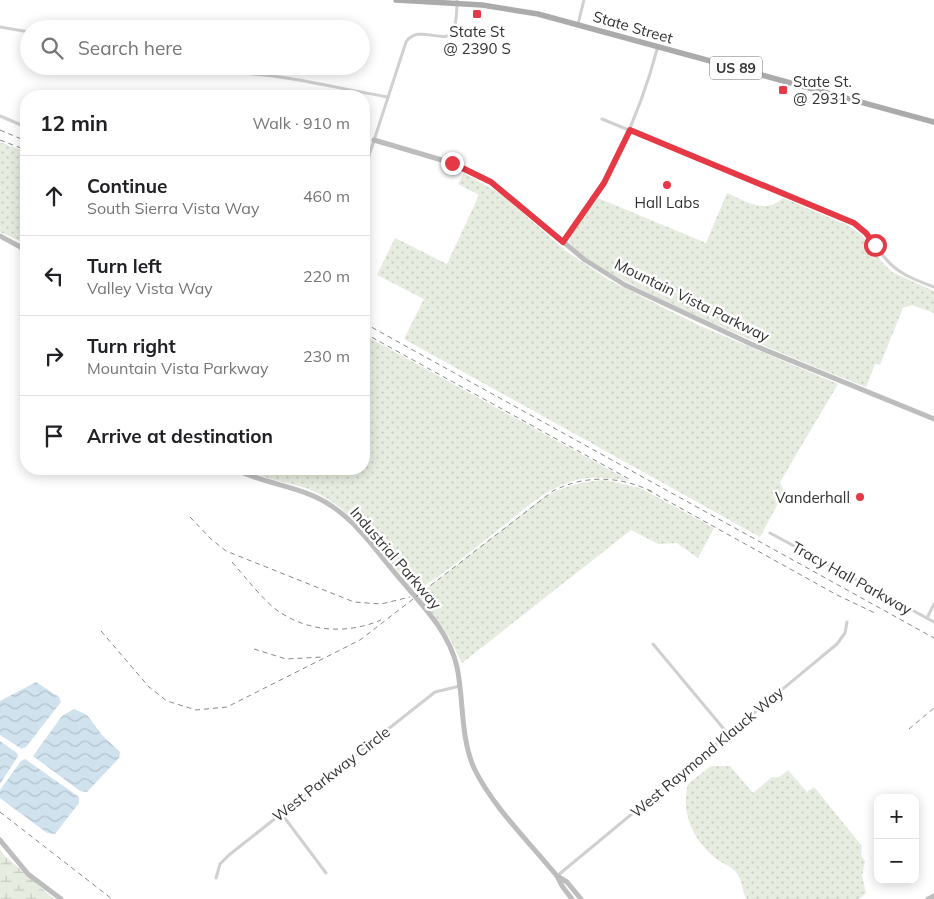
<!DOCTYPE html>
<meta charset="utf-8">
<style>
body{margin:0;font-family:Mulish,sans-serif;background:#f2f2f2;color:#202124}
.controls{position:absolute;right:15px;bottom:15px;display:grid;overflow:hidden;border-radius:10px;box-shadow:0 2px 12px #0003}
.controls button{width:45px;height:45px;display:grid;place-items:center;padding:0;border:0;border-bottom:1px solid #e0e0e0;background:#fff;color:#202124;font:25px sans-serif}
.stop{position:absolute;width:15px;height:15px;margin:-11px;border:4px solid #e63946;border-radius:50%;background:#fff}
.stop.end{background:#e63946;border-color:#fff;box-shadow:0 1px 5px #0008}
.list{margin:0;padding:0;list-style:none}
h2{display:flex;justify-content:space-between;align-items:center;height:65px;margin:0;padding:0 20px;font-size:21px}
h2 small{font-size:16px;font-weight:400;color:#757577}
.list li{display:grid;grid-template-columns:32px 1fr auto;gap:15px;align-items:center;box-sizing:border-box;height:80px;padding:0 20px;border-top:1px solid #e0e0e0}
.list b{display:block;font-size:19px;white-space:nowrap}
.list p{margin:0;font-size:16px;white-space:nowrap;color:#757577}
.list em{font-size:16px;font-style:normal;color:#757577}
.icon{flex:none;width:28px;height:28px;fill:none;stroke:currentColor;stroke-width:2;stroke-linecap:round;stroke-linejoin:round}
.map{position:relative;flex:none;width:934px;height:899px;overflow:hidden}
.search{position:absolute;background:#fff;box-shadow:0 2px 12px #0003;left:20px;top:20px;width:350px;height:55px;display:flex;align-items:center;gap:12px;box-sizing:border-box;padding:0 18px;border-radius:28px;color:#757577;font-size:19px}
.panel{position:absolute;background:#fff;box-shadow:0 2px 12px #0003;left:20px;top:90px;width:350px;height:385px;border-radius:20px}
.map>svg:first-child{display:block}
.grass{fill:url(#grass-dots)}
.wetland{fill:url(#wetland-marsh)}
.water{fill:url(#water-waves)}
.lines{fill:none;stroke-linecap:round;stroke-linejoin:round}
.street{stroke:#d0d0d0;stroke-width:3}
.secondary{stroke:#bdbdbd;stroke-width:5}
.primary{stroke:#ababab;stroke-width:5.5}
.rail{stroke:#888;stroke-width:1;stroke-dasharray:5 4;stroke-linecap:butt}
.route{stroke:#e63946;stroke-width:6}
.poi-dot{fill:#e63946;stroke:#fff;stroke-width:2}
.labels{text-anchor:middle;dominant-baseline:central;stroke-width:5;stroke-linejoin:round;paint-order:stroke}
.shield{fill:#fff;stroke:#707070;stroke-width:1}
.shield-label{font-size:14px;font-weight:bold;fill:#333}
.street-label{font-size:15px;fill:#333;stroke:#fff}
.poi-label{font-size:15px;fill:#333;stroke:#fff}
</style>
<div class="map">
<svg width="934" height="899" viewBox="0 0 934 899">
<defs>
<pattern id="grass-dots" width="8" height="8" patternUnits="userSpaceOnUse" patternTransform="scale(1.25)"><rect width="8" height="8" fill="#e6ecdf"/><path d="M2 2h.1M6 6h.1" fill="none" stroke="#c6cbc0" stroke-width="1.8" stroke-linecap="round"/></pattern>
<pattern id="wetland-marsh" width="20" height="14" patternUnits="userSpaceOnUse" patternTransform="scale(1.25)"><rect width="20" height="14" fill="#e6ecdf"/><path d="M1 5h8M5 5V1M11 12h8M15 12V8" fill="none" stroke="#c6cbc0"/></pattern>
<pattern id="water-waves" width="16" height="10" patternUnits="userSpaceOnUse" patternTransform="scale(1.25)"><rect width="16" height="10" fill="#cfe2ee"/><path d="M0 5q4-4 8 0t8 0" fill="none" stroke="#b2c2cd"/></pattern>
</defs>
<rect width="100%" height="100%" fill="#fff"/>
<g class="grass">
<polygon points="0,142 26,152 26,244 0,232"/>
<polygon points="464,173 501,194 566,251 609,280 698,325 838,384 780,482 784,492 760,537 404,339 424,299 377,275 395,238 447,264 479,195 458,184"/>
<path d="M727 193C746 201 765 215 783 198L847 225 862 235 881 261 892 272 934 291V313L912 305 903 308 880 365 875 364 866 387C797 360 730 332 663 300 631 284 594 268 569 243L570 237 598 198 706 243Z"/>
<path d="M364 335 630 481C616 479 602 477 588 478 552 482 526 508 499 529 472 550 446 573 416 591L412 590C383 554 356 511 313 491 291 482 265 480 244 469H364Z"/>
<path d="M606 480 640 488 714 528 698 558 677 543 658 544 631 530 462 663 449 637 420 599 425 590 544 497C565 486 583 481 606 480Z"/>
<path d="M711 766H730L753 793 772 777 778 778 788 770 807 792 814 787 862 846 861 855 865 861 862 876 866 893 859 899H747C741 891 744 881 735 871 729 865 719 862 713 856 691 837 681 811 688 784Z"/>
</g>
<polygon class="wetland" points="0,849 4,855 54,899 0,899"/>
<g class="water">
<polygon points="36,682 59,697 61,702 26,747 22,749 0,735 0,701"/>
<polygon points="74,709 87,715 102,735 120,752 119,758 87,792 80,791 33,756 62,716"/>
<polygon points="0,741 17,753 18,756 0,784"/>
<polygon points="25,759 79,797 79,803 55,834 47,833 0,798 0,790 21,761"/>
</g>
<g class="lines">
<g class="street">
<polyline points="578,24 584,0"/>
<polyline points="0,27 29,32"/>
<path d="M132 66C167 79 203 71 239 73 289 75 339 89 388 97"/>
<polyline points="0,116 26,127"/>
<path d="M602 119 854 223C869 232 875 247 886 259 898 274 916 280 934 287"/>
<path d="M364 171 406 42C419 22 449 49 454 28 457 20 457 9 457 0"/>
<path d="M563 242C609 183 639 118 658 46"/>
<polyline points="770,533 934,622"/>
<polyline points="927,618 934,604"/>
<polyline points="653,644 728,734"/>
<polyline points="281,813 326,873"/>
<polyline points="557,876 837,644 845,633 847,622"/>
<polyline points="216,878 220,864 229,855 435,692 460,686"/>
</g>
<g class="secondary">
<polyline points="374,140 452,163 491,182 585,260 625,285 753,345 934,419"/>
<polyline points="0,236 26,250"/>
<path d="M235 469C266 485 304 486 333 507 358 524 376 550 395 573 418 601 449 630 457 667 464 700 460 736 474 768 492 806 530 843 557 876L562 886 572 899"/>
<polyline points="0,840 28,874 61,899"/>
<polyline points="557,876 567,882 581,899"/>
<polyline points="928,899 934,896"/>
</g>
<polyline class="primary" points="396,0 482,5 538,14 934,122"/>
<g class="rail">
<polyline points="0,130 26,141"/>
<polyline points="0,140 26,150"/>
<polyline points="364,323 934,638"/>
<polyline points="364,333 629,479"/>
<polyline points="648,490 837,595 875,613"/>
<polyline points="190,517 211,539 226,551 354,602 381,604 410,597"/>
<path d="M232 562C246 578 259 595 274 608 305 632 346 635 381 620"/>
<path d="M101 631 149 687 167 701 196 710 227 707 360 640 553 491C586 474 622 476 655 493"/>
<polyline points="254,649 286,659 322,657"/>
<polyline points="909,729 934,708"/>
<polyline points="0,812 112,899"/>
</g>
</g>
<g class="lines">
<polyline class="route" points="452,163 491,182 563,242 604,183 630,130 854,223 866,233 875,245"/>
</g>
<g class="poi-dot">
<rect x="472" y="9" width="10" height="10" rx="2.5"/>
<rect x="778" y="85" width="10" height="10" rx="2.5"/>
<circle cx="667" cy="185" r="5"/>
<circle cx="860" cy="497" r="5"/>
</g>
<g class="labels">
<rect class="shield" x="710" y="56.5" width="52" height="23" rx="4"/>
<g class="shield-label">
<text x="736" y="68">US 89</text>
</g>
<g class="street-label">
<text transform="translate(633 27) rotate(16)">State Street</text>
<text transform="translate(692 300) rotate(26)">Mountain Vista Parkway</text>
<text transform="translate(396 558) rotate(49)">Industrial Parkway</text>
<text transform="translate(852 578) rotate(29)">Tracy Hall Parkway</text>
<text transform="translate(707 752) rotate(-40)">West Raymond Klauck Way</text>
<text transform="translate(331 774) rotate(-38)">West Parkway Circle</text>
</g>
<g class="poi-label">
<text x="477" y="31">State St<tspan x="477" dy="17">@ 2390 S</tspan></text>
<text x="793" y="81" text-anchor="start">State St.<tspan x="793" dy="17">@ 2931 S</tspan></text>
<text x="667" y="202">Hall Labs</text>
<text x="850" y="497" text-anchor="end">Vanderhall</text>
</g>
</g>
</svg>
<div class="controls">
<button>+</button>
<button>−</button>
</div>
<div class="stop" style="left:875px;top:245px"></div>
<div class="stop end" style="left:452px;top:163px"></div>
<div class="search"><svg class="icon" aria-label="search" viewBox="0 0 24 24"><circle cx="10" cy="10" r="6"/><path d="M15 15l6 6"/></svg>Search here</div>
<section class="panel">
<h2>12 min<small>Walk · 910 m</small></h2>
<ul class="list">
<li><svg class="icon" aria-label="ahead" viewBox="0 0 24 24"><path d="M12 20V5M6 11l6-6 6 6"/></svg><div><b>Continue</b><p>South Sierra Vista Way</p></div><em>460 m</em></li>
<li><svg class="icon" aria-label="left" viewBox="0 0 24 24"><path d="M17 20v-9H6M10 6l-5 5 5 5"/></svg><div><b>Turn left</b><p>Valley Vista Way</p></div><em>220 m</em></li>
<li><svg class="icon" aria-label="right" viewBox="0 0 24 24"><path d="M7 20v-9h11M14 6l5 5-5 5"/></svg><div><b>Turn right</b><p>Mountain Vista Parkway</p></div><em>230 m</em></li>
<li><svg class="icon" aria-label="arrive" viewBox="0 0 24 24"><path d="M6 21V4h12l-3 4 3 4H6"/></svg><div><b>Arrive at destination</b></div></li>
</ul>
</section>
</div>
